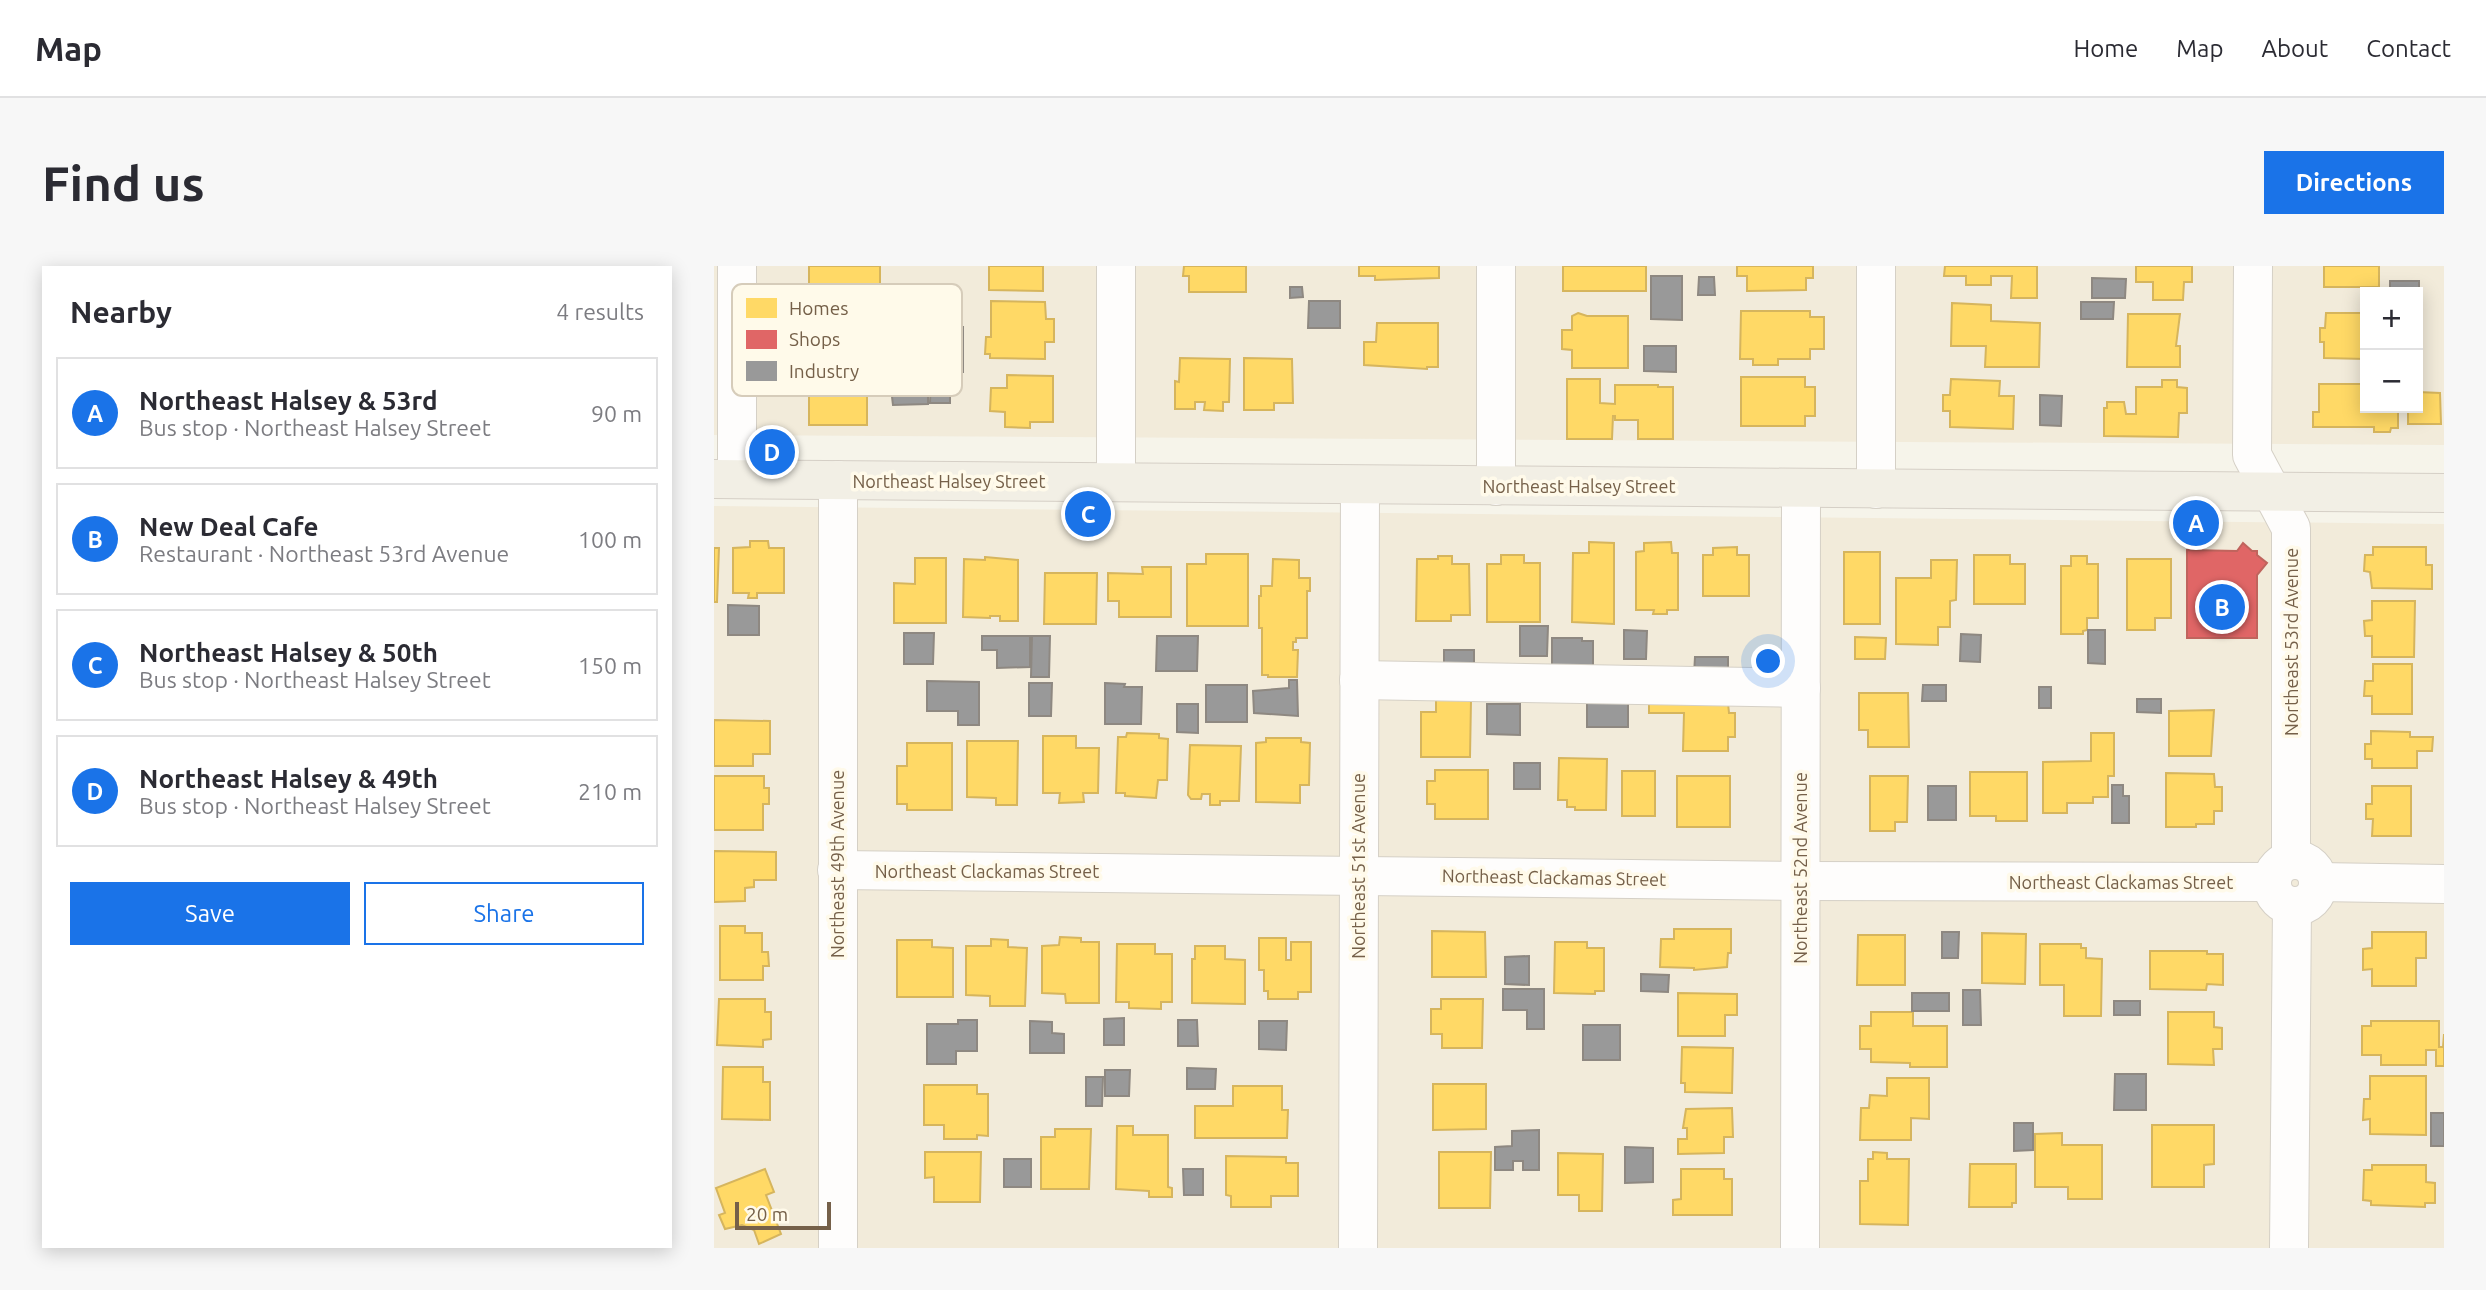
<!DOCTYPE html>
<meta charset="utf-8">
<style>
body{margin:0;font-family:Ubuntu,sans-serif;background:#f7f7f7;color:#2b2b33}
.controls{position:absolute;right:21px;top:21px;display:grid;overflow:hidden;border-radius:0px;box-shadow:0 4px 18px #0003}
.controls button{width:63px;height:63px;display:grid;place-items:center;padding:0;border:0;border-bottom:2px solid #e1e1e2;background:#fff;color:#2b2b33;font:35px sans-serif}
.scale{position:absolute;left:21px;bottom:18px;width:96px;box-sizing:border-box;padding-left:7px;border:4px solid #756049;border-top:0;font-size:19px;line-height:24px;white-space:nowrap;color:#756049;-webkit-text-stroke:5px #fffaea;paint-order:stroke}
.you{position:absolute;left:1055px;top:396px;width:24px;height:24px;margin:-18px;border:5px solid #fff;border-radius:50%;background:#1a73e8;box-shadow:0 0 0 10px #1a73e833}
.badge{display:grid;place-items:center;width:46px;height:46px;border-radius:50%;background:#1a73e8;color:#fff;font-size:23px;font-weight:700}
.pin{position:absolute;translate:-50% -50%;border:4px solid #fff;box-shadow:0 2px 7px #0006}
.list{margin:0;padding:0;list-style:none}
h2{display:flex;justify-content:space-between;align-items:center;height:91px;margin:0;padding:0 28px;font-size:30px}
h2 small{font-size:23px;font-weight:400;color:#7c7c81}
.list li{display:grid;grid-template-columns:46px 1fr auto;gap:21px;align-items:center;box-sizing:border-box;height:112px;margin:0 14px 14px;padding:0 14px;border:2px solid #e1e1e2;border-radius:0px}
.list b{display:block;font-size:26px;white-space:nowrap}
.list p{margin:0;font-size:23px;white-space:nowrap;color:#7c7c81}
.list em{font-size:23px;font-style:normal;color:#7c7c81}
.actions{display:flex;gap:14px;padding:21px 28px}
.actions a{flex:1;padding:16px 0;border:2px solid #1a73e8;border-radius:0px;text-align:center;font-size:24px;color:#1a73e8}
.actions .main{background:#1a73e8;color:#fff}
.map{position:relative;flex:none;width:1730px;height:982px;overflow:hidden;border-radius:0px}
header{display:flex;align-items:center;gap:42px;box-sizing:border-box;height:98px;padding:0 35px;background:#fff;border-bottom:2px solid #e1e1e2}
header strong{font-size:33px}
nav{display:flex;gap:38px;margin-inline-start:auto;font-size:24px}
.intro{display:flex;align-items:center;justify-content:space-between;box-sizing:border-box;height:168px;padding:0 42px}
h1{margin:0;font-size:49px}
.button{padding:18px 32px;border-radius:0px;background:#1a73e8;color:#fff;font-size:24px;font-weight:700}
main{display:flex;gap:42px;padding:0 42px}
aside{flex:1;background:#fff;border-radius:0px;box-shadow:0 4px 18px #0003}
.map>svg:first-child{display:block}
.residential{fill:#f2ebda;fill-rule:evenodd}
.homes{fill:#ffd966;stroke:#d6b55d;stroke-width:2}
.shops{fill:#e06666;stroke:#c0645d;stroke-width:2}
.industry{fill:#999;stroke:#8e8881;stroke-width:2}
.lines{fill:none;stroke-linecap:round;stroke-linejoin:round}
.minor-casing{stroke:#d5d0c6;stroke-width:40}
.major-casing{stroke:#d5cfc6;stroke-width:40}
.minor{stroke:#fefdfc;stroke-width:38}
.major{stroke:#f2efe5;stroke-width:38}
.labels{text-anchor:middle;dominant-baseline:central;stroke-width:7;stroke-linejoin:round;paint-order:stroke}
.street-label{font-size:18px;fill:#756049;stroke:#fffaea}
.key{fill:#fffaea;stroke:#d6ccba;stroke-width:2}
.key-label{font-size:19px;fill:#756049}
</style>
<header>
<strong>Map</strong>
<nav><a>Home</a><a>Map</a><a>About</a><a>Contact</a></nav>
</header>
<div class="intro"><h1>Find us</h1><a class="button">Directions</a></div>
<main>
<aside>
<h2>Nearby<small>4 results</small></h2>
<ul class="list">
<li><span class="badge">A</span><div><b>Northeast Halsey &amp; 53rd</b><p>Bus stop · Northeast Halsey Street</p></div><em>90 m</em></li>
<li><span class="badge">B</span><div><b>New Deal Cafe</b><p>Restaurant · Northeast 53rd Avenue</p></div><em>100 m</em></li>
<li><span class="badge">C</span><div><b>Northeast Halsey &amp; 50th</b><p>Bus stop · Northeast Halsey Street</p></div><em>150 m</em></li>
<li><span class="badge">D</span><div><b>Northeast Halsey &amp; 49th</b><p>Bus stop · Northeast Halsey Street</p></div><em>210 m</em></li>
</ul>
<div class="actions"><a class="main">Save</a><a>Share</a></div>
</aside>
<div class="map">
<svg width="1730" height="982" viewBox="0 0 1730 982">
<rect width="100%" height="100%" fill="#f6f4ea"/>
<g class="residential">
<path d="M0 0H1730V179L0 169ZM1651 26H1704V142H1651Z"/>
<polygon points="0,240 1730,258 1730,982 0,982"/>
</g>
<g class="homes">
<polygon points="95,0 166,0 166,22 118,23 118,28 95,28"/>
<polygon points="275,0 329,0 329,25 275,24"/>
<polygon points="470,0 532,0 532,26 475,26 475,10 469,10"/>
<polygon points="645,0 725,0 725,12 661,14 661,10 645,10"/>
<rect x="849" y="0" width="83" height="25"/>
<polygon points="1023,0 1099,0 1099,12 1092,12 1092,24 1033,25 1033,10 1023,10"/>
<polygon points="1231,0 1323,0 1323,32 1297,32 1298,10 1277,10 1277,19 1252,19 1252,10 1230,10"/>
<polygon points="1422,0 1478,0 1478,16 1470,16 1469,34 1439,34 1439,16 1422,16"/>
<rect x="1610" y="0" width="55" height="21"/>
<polygon points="277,35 331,36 332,53 340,53 340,76 331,76 331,93 276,92 276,88 271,88 272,71 277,71"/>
<polygon points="1238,37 1277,39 1277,55 1326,57 1325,101 1271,101 1272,80 1237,80"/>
<polygon points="1027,45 1096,45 1096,51 1110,51 1110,83 1096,83 1096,93 1064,93 1064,99 1039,99 1039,93 1026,93"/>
<polygon points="864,47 873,50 914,50 914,102 858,102 858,84 848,83 848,64 858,64 858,50"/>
<polygon points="1612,47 1651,47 1651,93 1610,92 1610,76 1606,76 1606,62 1611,62"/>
<polygon points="1414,48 1466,48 1462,80 1466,80 1466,101 1413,101"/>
<polygon points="663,57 724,57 724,101 713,101 713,103 650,99 650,76 662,76"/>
<polygon points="466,92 516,93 515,136 509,136 509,145 490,144 491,136 481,136 481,143 461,143 461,115 465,116"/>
<polygon points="530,92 578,93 579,137 560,137 560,144 530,144"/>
<polygon points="293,109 339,110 339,156 316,156 316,162 291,161 291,146 276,145 277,122 293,122"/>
<polygon points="1027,111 1091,111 1091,121 1101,121 1101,150 1091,150 1091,160 1027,160"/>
<polygon points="853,113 886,113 886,137 901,138 901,119 944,119 944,121 959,121 959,173 924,173 924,154 901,154 901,150 899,150 898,173 853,173"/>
<polygon points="1237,113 1286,115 1285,130 1300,130 1299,163 1236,161 1236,145 1229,145 1229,129 1236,129"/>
<polygon points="1448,114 1463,114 1463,121 1473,122 1473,147 1465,147 1464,171 1390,170 1390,142 1393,142 1393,136 1410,136 1412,148 1422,148 1422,121 1448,121"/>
<polygon points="104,116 139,116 139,119 153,119 153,159 95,159 95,119 104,119"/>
<polygon points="1605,118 1651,118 1651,142 1684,142 1684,162 1677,162 1676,166 1660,166 1660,161 1599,161 1599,146 1605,146"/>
<polygon points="1704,126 1726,127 1727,158 1694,158 1694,142 1704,142"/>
<polygon points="36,275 54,275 55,282 70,282 70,327 43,327 43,332 34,332 35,327 19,327 19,282 36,281"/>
<polygon points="875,276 900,277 900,358 858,356 859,287 875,287"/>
<polygon points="957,276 958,287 964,287 964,344 953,344 953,348 939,348 940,344 922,344 922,286 930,285 930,277"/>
<polygon points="1023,281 1023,289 1035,289 1035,330 989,330 989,289 999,289 999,282"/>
<polygon points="1659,281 1712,281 1712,299 1718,299 1718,323 1658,322 1656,306 1650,305 1651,289 1659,289"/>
<polygon points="0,282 5,282 3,336 0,336"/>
<rect x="1130" y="286" width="36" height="72"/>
<polygon points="492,288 534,288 534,360 473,360 473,298 492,298"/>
<polygon points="787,289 810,289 810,297 826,297 826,356 773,356 773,298 787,298"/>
<polygon points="1260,289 1296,289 1296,298 1311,298 1311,338 1260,338"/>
<polygon points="724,290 738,290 738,298 755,298 756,349 737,349 737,355 702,355 703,293 724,293"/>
<polygon points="1357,290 1373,290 1373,298 1384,298 1384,352 1373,352 1373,364 1369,365 1369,368 1347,368 1347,300 1357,300"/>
<polygon points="271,291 304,294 304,355 286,355 286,350 276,350 276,352 249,351 250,293 271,294"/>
<polygon points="201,292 232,292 232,357 180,357 180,317 201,318"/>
<polygon points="559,293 585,294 585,312 596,312 596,325 593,325 593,372 582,372 582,376 579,376 579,384 584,384 583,411 554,411 554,409 548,409 548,362 545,362 545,330 547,330 547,320 558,320"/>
<polygon points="1413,293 1457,293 1457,352 1441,352 1441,364 1413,364"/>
<polygon points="1217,294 1243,294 1242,334 1236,335 1236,361 1224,361 1224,379 1182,378 1182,312 1217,312"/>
<polygon points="428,301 457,301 457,351 405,351 405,335 394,335 394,307 429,308"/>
<polygon points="331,307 383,307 382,358 330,358"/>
<polygon points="1658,335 1701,335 1700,391 1658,391 1658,370 1651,370 1650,355 1658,354"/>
<polygon points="1141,371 1172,372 1171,393 1141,393"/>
<polygon points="1659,398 1698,398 1698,448 1658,448 1658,430 1650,430 1651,415 1659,415"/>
<polygon points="935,425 1014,437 1015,447 1021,447 1021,471 1014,471 1014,485 969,485 970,447 935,447"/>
<polygon points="1145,427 1194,427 1195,481 1154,481 1154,464 1145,464"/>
<polygon points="722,434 757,434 756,491 707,491 707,446 722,446"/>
<polygon points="1500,444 1497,490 1455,490 1455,445"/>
<polygon points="0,454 56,455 56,488 39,488 39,500 0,500"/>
<polygon points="1657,465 1696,466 1696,471 1719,471 1718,485 1703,485 1703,502 1658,502 1658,493 1651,493 1651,478 1657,478"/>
<polygon points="413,467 445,468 445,472 454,473 453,514 444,514 442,532 411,530 411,527 402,527 404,471 412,471"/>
<polygon points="1377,467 1400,467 1400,510 1394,510 1394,531 1379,531 1379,537 1353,537 1353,547 1329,547 1329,496 1377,495"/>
<polygon points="329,470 362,470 362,482 385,482 384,527 369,527 370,536 345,537 346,527 329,527"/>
<polygon points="552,472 587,472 587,476 596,477 595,519 586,519 586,537 542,536 542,477 552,476"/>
<polygon points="253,475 304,475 303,539 282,539 282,532 253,531"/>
<polygon points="193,477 238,477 238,544 193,544 193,538 183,538 183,500 193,500"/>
<polygon points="476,479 527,480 525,535 506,535 506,539 496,539 496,528 488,528 487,533 477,533 474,529"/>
<polygon points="845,492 893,493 892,544 861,544 861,541 853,541 853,534 844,534"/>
<polygon points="721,504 774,504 774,553 721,553 721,538 713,538 713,515 721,515"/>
<rect x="908" y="505" width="33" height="45"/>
<polygon points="1256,506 1313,506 1313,555 1282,555 1282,550 1256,550"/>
<polygon points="1452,507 1500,508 1501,521 1508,521 1508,545 1500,545 1500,558 1482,558 1482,561 1452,561"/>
<polygon points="0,510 50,510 50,522 55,522 55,538 49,538 49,564 0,564"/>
<rect x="963" y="510" width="53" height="51"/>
<polygon points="1156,510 1194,510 1193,556 1181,556 1181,565 1156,565"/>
<polygon points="1658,520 1697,520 1697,570 1658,570 1659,553 1652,553 1652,538 1658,538"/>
<polygon points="0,585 62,586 62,614 40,614 40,621 31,622 31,635 0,636"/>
<polygon points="6,660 31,660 31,667 48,667 48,686 54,686 55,700 49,700 49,714 6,714"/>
<polygon points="960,663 1017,663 1017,687 1014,687 1013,701 980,704 980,702 946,701 947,673 960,673"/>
<polygon points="718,665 771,666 772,711 718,711"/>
<polygon points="1658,666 1712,666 1712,692 1702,692 1702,720 1658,720 1658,703 1649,704 1649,683 1658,682"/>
<polygon points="1268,667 1312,668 1311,718 1268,717"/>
<polygon points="1144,669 1191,669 1191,719 1143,719"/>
<polygon points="346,671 367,672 367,676 385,676 385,737 352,737 351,728 328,727 328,680 345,679"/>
<polygon points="545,672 572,672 572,694 577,694 577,676 597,676 597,726 584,726 584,733 554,733 554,725 550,725 550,704 545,704"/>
<polygon points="277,673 294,674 294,681 313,682 311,740 276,740 276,730 252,729 252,680 277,680"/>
<polygon points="183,674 218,674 218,681 239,682 239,731 183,731"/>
<polygon points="841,676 873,676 873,682 890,682 890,725 881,725 881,728 840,727"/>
<polygon points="403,678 441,678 441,688 458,688 458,736 447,736 447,743 415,742 415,736 402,736"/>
<polygon points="1326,678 1367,678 1367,682 1372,682 1372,692 1388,693 1387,750 1350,750 1350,719 1326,719"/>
<polygon points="481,680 511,680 511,693 531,694 531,738 478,737 478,693 481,693"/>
<polygon points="1436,685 1493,685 1493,688 1509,688 1509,719 1493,718 1492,724 1436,723"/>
<polygon points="964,727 1023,728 1023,749 1011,749 1011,770 964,770"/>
<polygon points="5,733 51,733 51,746 57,746 57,773 49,774 49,781 3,779"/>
<polygon points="727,733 769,733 768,782 728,782 728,768 717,768 717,743 727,743"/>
<polygon points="1157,746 1199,746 1199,760 1233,760 1233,801 1196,801 1196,797 1157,796 1157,783 1146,783 1146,760 1157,760"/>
<polygon points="1454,746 1500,746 1500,761 1508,762 1508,783 1499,783 1500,799 1454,798"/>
<polygon points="1657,755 1725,755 1725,781 1729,781 1730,768 1730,800 1722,800 1722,784 1712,784 1712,799 1667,799 1667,789 1648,789 1648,760 1657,760"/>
<polygon points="968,781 1019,782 1018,827 971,826 971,817 967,817"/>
<polygon points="9,801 49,801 49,816 56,816 56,854 8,853"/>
<polygon points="1656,810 1712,810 1712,869 1656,868 1656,853 1649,854 1650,833 1656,833"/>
<polygon points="1173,812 1215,812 1215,853 1197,852 1197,874 1146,874 1147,842 1155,842 1156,829 1173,830"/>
<polygon points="719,818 772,818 772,863 719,864"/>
<polygon points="210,819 263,819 263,828 274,828 274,870 263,869 263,873 230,873 230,859 210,859"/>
<polygon points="519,820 568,820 568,844 574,844 573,872 481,872 481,840 519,840"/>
<polygon points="1018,842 1019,871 1010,871 1010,887 964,888 964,873 973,873 973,862 969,862 972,843"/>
<polygon points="1438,859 1500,859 1500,898 1490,899 1490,921 1438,921"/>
<polygon points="403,860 419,860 419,869 454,869 454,921 458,922 458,931 435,931 435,925 402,923"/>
<polygon points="341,863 377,863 375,923 327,923 327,871 341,871"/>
<polygon points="1348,867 1348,879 1388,879 1388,933 1354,933 1354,921 1321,921 1321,868"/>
<polygon points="211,886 267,886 266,936 220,936 220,911 211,912"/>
<polygon points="725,886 777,886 776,942 725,942"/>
<polygon points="1159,886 1173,887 1173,893 1195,893 1194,959 1146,958 1146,915 1154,915 1154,893 1159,893"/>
<polygon points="844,887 889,888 888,945 865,945 865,929 844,929"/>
<polygon points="512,890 572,891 572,897 584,897 584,930 557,930 557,941 517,941 517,930 512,929"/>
<polygon points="1256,898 1302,898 1302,937 1298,937 1298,941 1255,941"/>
<polygon points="1658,899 1712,899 1712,916 1721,917 1721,937 1711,937 1711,941 1657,939 1657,935 1649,934 1650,904 1658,904"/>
<polygon points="51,903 60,926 52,929 67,968 45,978 40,964 28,959 11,963 5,949 11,947 2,922"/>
<polygon points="967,903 1010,903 1010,913 1018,913 1018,949 959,949 959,934 967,933"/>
</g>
<polygon class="shops" points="1529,277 1538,285 1543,285 1543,289 1553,297 1543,309 1543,372 1473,372 1473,284 1523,285"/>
<g class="industry">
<polygon points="937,10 968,10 968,54 937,53"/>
<polygon points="985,11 1000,11 1001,29 984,29"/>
<polygon points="1378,12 1412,13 1411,32 1378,32"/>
<polygon points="1676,15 1705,15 1705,34 1704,26 1676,26"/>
<polygon points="576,21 588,21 589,31 576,32"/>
<polygon points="595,35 626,35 626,62 594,62"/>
<polygon points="1367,36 1400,36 1399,53 1367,53"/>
<rect x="217" y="61" width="32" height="45"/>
<polygon points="930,80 962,80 962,106 930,105"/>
<polygon points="217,109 236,109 236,137 216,137"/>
<polygon points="180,110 214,110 214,138 179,139 176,114 180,114"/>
<polygon points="1326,129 1348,130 1347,160 1326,159"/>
<polygon points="14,339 45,340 45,369 14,369"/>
<polygon points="806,360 834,360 833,390 806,390"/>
<polygon points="910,364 933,365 932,393 910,393"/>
<polygon points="1374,364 1391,364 1391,398 1374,397"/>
<polygon points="190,367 220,367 219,398 190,398"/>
<polygon points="1247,368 1267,369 1266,396 1246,395"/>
<polygon points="268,370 316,370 316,401 283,402 283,384 268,384"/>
<polygon points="318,370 336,370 335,411 317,411"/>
<polygon points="443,370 484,370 483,405 442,405"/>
<polygon points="838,372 868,372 868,375 879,375 879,402 838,402"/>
<rect x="730" y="384" width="30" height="21"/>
<polygon points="981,391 1014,391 1014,408 980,409"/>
<polygon points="575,414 583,414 584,450 540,447 539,425 575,422"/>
<polygon points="213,415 265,416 265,459 244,459 244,445 213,445"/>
<polygon points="315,417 338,417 337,450 315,450"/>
<polygon points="391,417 411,418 410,421 428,421 427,458 391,458"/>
<rect x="492" y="419" width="41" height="37"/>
<polygon points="1209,419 1232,419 1232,435 1208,435"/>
<rect x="1325" y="421" width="12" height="21"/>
<polygon points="873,432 914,433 914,461 873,461"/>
<polygon points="1423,433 1447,433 1447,447 1423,446"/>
<polygon points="463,438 484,438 484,467 463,466"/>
<polygon points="773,438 806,438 806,469 773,468"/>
<rect x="800" y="497" width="26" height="26"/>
<polygon points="1398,519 1409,519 1409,530 1415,530 1415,557 1398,557"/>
<rect x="1214" y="520" width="28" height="34"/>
<polygon points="1228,666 1245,666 1244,692 1228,692"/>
<polygon points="815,690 815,719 791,718 791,691"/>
<polygon points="927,708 955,709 954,726 927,725"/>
<polygon points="789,723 830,723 830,763 813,763 813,744 789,744"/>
<polygon points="1249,724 1266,724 1267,759 1249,759"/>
<rect x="1198" y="727" width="37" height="18"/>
<rect x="1400" y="735" width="26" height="14"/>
<polygon points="410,752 410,779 390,779 390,753"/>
<polygon points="244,754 263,754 263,785 242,785 242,798 213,798 213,758 244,758"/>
<polygon points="464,754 483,754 484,780 464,780"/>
<polygon points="316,755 338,756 338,767 350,768 350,787 316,787"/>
<polygon points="545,755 573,755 572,784 545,783"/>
<rect x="869" y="759" width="37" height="35"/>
<polygon points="473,802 502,803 501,823 473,823"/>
<polygon points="391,804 416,804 415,830 391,830"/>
<polygon points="1401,808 1432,808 1432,844 1400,844"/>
<polygon points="372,811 389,811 388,840 372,840"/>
<rect x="1717" y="847" width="13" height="33"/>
<polygon points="1300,857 1319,857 1319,884 1300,885"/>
<polygon points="825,864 825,904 809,904 809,895 799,895 799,904 781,904 781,881 798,880 798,865"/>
<polygon points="911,881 939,882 939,916 911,917"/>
<rect x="290" y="893" width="27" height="28"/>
<polygon points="469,903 489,903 489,929 470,929"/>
</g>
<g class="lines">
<g class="minor-casing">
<g id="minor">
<polyline points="782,0 782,220"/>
<polyline points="1162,0 1162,223"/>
<polyline points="1539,0 1538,189 1577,262 1577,594"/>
<polyline points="23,213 23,0"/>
<polyline points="124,214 124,982"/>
<polyline points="402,216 402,0"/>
<polyline points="645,414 1087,422"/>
<circle cx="1581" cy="617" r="23"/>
<polyline points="123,604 1086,615 1557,616"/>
<polyline points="1604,616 1730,618"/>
<polyline points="644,982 646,219"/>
<polyline points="1086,982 1087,222"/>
<polyline points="1575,982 1578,640"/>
</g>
</g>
<g class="major-casing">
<polyline id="major" points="0,213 1730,227"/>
</g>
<use href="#minor" class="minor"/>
<use href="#major" class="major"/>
</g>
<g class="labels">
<g class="street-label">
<text x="235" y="215">Northeast Halsey Street</text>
<text x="865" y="220">Northeast Halsey Street</text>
<text transform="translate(1577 376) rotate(-90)">Northeast 53rd Avenue</text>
<text transform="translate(123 598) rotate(-90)">Northeast 49th Avenue</text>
<text transform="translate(644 600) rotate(-90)">Northeast 51st Avenue</text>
<text transform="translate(1086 602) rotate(-90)">Northeast 52nd Avenue</text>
<text x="273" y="605">Northeast Clackamas Street</text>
<text transform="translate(840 611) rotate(1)">Northeast Clackamas Street</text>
<text x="1407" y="616">Northeast Clackamas Street</text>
</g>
</g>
<rect x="18" y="18" width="230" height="112" rx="10" class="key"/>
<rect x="32" y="32" width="31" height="20" fill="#ffd966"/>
<rect x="32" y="64" width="31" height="19" fill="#e06666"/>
<rect x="32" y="95" width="31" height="20" fill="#999"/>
<g class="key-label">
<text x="75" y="49">Homes</text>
<text x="75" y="80">Shops</text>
<text x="75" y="112">Industry</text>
</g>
</svg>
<div class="controls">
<button>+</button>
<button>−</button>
</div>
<div class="scale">20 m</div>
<div class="you"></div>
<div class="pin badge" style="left:1482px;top:257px">A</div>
<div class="pin badge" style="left:1508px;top:341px">B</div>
<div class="pin badge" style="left:374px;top:248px">C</div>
<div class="pin badge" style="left:58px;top:186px">D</div>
</div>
</main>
